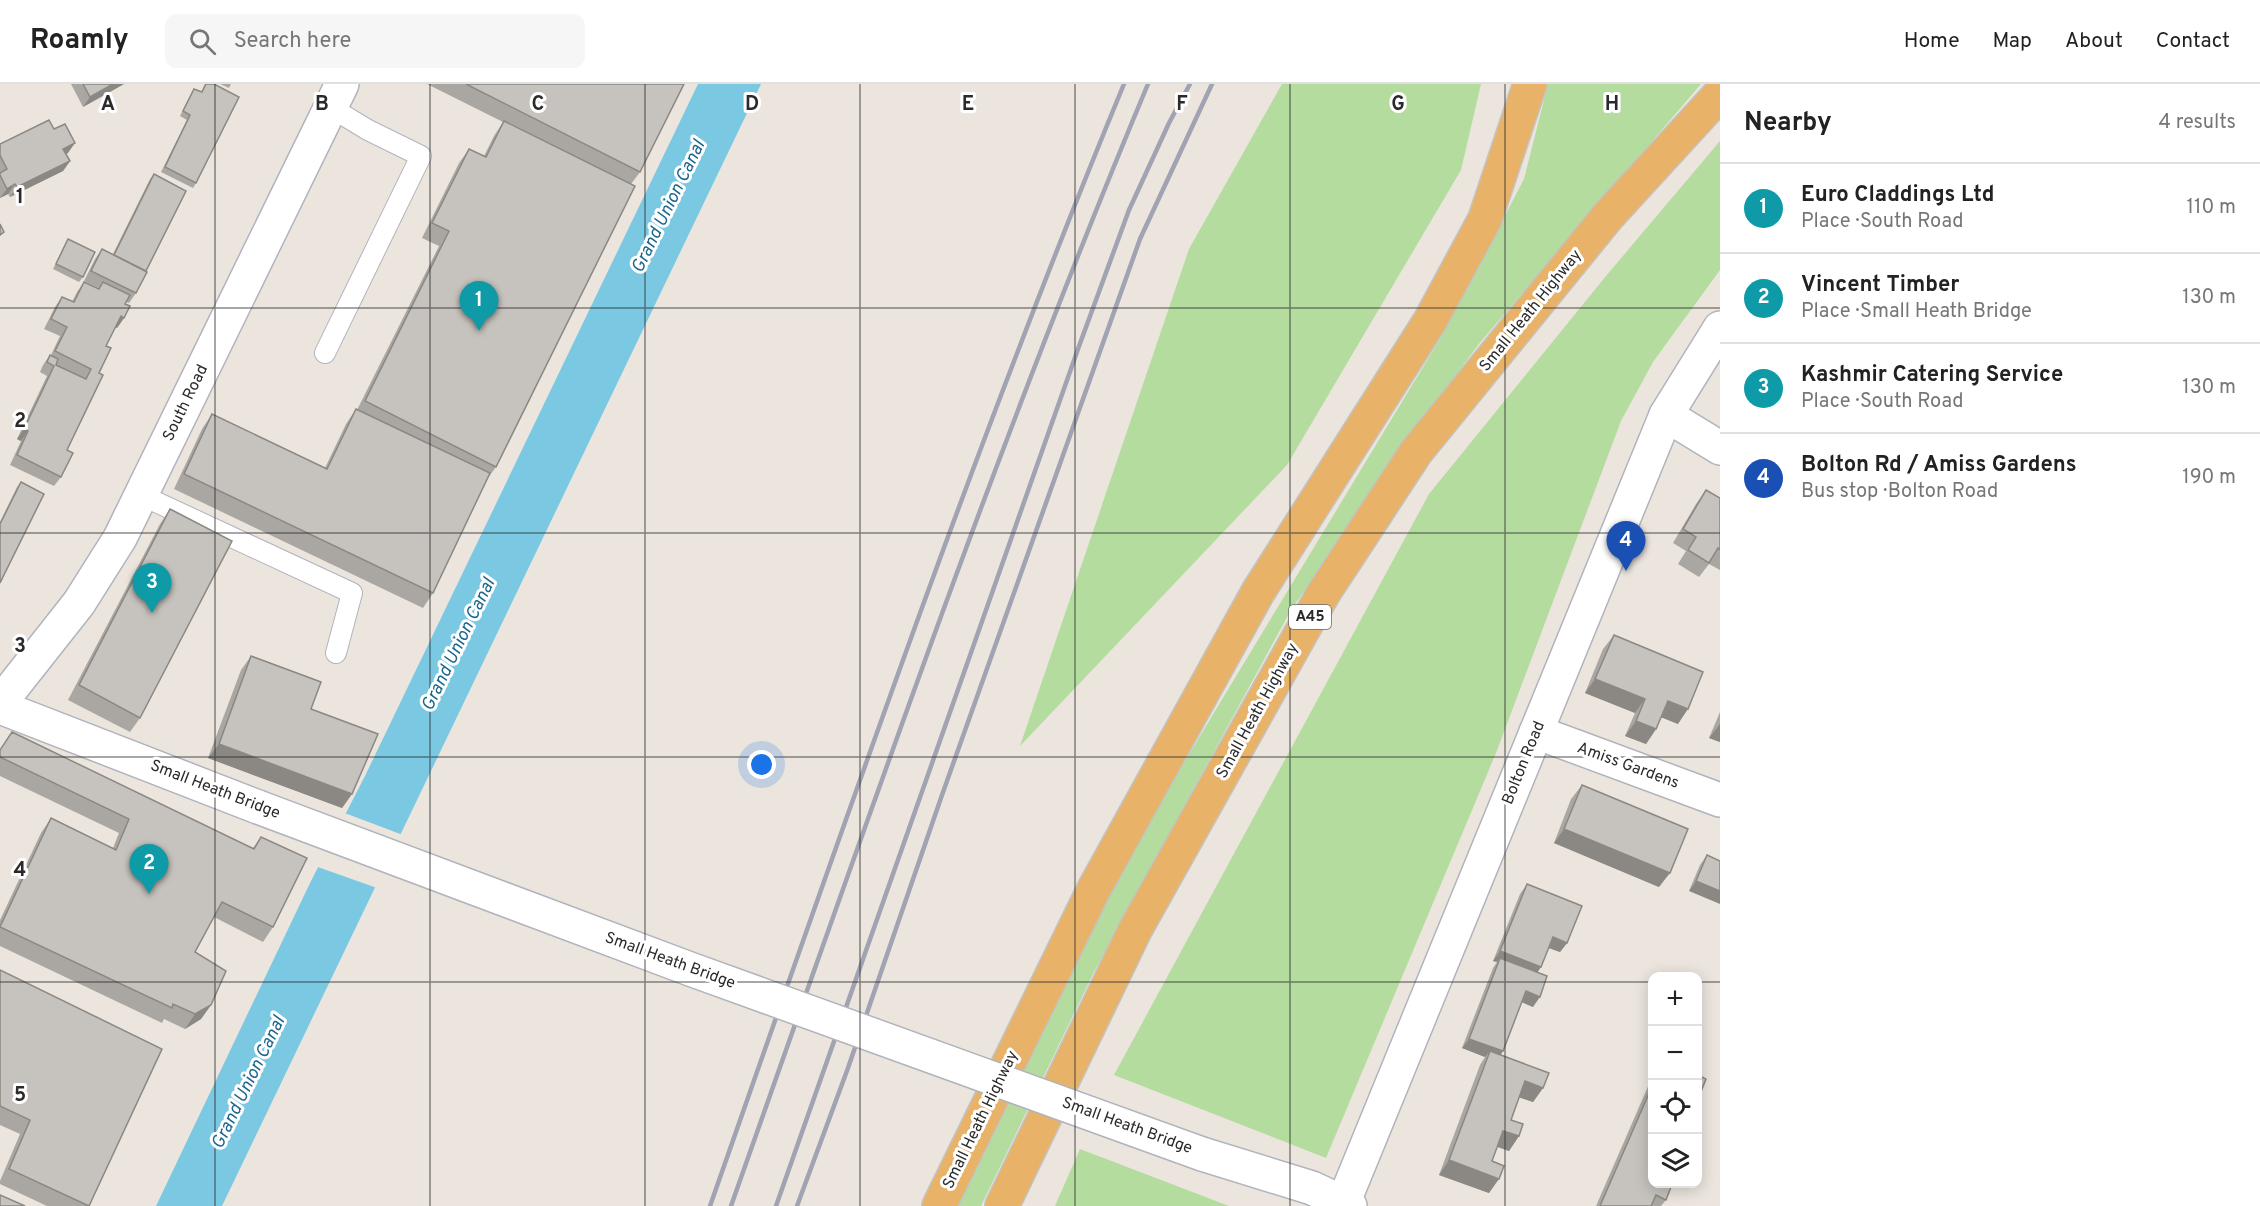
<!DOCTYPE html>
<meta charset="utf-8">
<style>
body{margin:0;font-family:Overpass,sans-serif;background:#f6f6f6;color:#222}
.controls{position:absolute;right:18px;bottom:18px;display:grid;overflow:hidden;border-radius:12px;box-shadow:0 3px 15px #0003}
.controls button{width:54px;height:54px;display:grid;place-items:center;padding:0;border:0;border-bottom:2px solid #e0e0e0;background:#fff;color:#222;font:30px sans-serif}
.you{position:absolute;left:762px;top:681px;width:21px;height:21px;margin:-15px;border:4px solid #fff;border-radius:50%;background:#1a73e8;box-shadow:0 0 0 9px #1a73e833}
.badge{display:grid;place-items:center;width:39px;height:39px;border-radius:50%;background:#4d6be8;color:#fff;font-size:20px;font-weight:700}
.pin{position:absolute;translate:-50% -50px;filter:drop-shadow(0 2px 3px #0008)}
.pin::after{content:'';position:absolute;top:32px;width:21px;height:18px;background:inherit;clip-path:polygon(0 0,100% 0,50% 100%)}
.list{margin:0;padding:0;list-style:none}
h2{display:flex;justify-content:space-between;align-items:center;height:78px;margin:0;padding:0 24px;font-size:26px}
h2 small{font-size:20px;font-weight:400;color:#767676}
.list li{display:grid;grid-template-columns:39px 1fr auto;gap:18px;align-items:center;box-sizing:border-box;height:90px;padding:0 24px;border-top:2px solid #e0e0e0}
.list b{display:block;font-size:22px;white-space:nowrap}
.list p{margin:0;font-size:20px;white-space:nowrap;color:#767676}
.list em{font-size:20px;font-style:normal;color:#767676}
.icon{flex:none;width:33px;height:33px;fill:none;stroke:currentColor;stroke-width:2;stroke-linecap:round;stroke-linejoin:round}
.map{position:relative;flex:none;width:1720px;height:1122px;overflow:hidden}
header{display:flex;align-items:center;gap:36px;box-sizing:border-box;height:84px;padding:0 30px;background:#fff;border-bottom:2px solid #e0e0e0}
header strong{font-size:28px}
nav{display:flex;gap:33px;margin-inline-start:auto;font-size:21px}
.search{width:420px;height:54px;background:#f6f6f6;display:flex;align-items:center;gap:15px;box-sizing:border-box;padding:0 21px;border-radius:12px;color:#767676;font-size:22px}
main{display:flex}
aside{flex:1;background:#fff}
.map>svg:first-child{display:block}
.green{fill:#b4dc9f}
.water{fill:#7bc8e3}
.pier{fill:#ebe5de}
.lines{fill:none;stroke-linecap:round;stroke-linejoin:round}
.service-casing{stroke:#b1b4bc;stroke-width:22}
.minor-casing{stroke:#b1b4bc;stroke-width:36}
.tertiary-casing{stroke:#b1b4bc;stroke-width:36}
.trunk-casing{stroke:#c3c3c3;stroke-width:36}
.service{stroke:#fff;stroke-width:20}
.minor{stroke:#fff;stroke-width:33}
.tertiary{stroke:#fff;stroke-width:33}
.trunk{stroke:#e8b368;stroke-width:33}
.rail{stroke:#a1a3b2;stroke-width:4.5}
.tertiary-bridge-casing{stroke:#b1b4bc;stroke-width:36;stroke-linecap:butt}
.tertiary-bridge{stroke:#fff;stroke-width:33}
.wall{fill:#aaa7a3}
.shaded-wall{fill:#8b8884}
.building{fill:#c6c2bd;stroke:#8b8884;stroke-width:1.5}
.grid{fill:none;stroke:#2a2a2a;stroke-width:1.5;stroke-opacity:0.55}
.labels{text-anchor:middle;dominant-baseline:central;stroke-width:6;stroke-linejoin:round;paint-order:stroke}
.shield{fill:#fff;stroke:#6a6a6a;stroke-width:1.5}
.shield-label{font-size:15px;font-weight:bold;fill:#2a2a2a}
.street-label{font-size:16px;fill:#2a2a2a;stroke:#fff}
.water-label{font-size:18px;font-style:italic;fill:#1a678e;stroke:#fff}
.grid-label{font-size:20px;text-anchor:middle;font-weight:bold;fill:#2a2a2a;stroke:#fff;stroke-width:6;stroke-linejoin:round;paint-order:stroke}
</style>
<header>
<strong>Roamly</strong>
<div class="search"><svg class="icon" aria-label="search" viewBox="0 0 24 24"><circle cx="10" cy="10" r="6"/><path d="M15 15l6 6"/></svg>Search here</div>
<nav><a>Home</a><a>Map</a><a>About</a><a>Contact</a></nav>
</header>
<main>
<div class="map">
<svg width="1720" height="1122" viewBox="0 0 1720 1122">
<rect width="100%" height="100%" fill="#ebe5de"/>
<g class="green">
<polygon points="1282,0 1481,0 1461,86 1287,381 1020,662 1189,165"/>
<polygon points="1548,0 1701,0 1478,261 1408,357 1291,526 1094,888 981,1122 952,1122 1140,751 1443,250 1524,95"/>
<polygon points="1720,57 1720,186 1653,278 1621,337 1496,669 1326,1074 1114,991 1429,410 1606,192"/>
<polygon points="1080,1065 1229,1122 1055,1122"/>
</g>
<polygon class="water" points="698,0 761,0 222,1122 156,1122 311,797 365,692"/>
<polygon class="pier" points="342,728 403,751 377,804 315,782"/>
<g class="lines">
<g class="service-casing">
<g id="service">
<polyline points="325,269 421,72 368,46 330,23"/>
<polyline points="141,411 352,509 336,569"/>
</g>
</g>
<g class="minor-casing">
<g id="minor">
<polyline points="1666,331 1720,364"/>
<polyline points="0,619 79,519 120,454 342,0"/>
<polyline points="1536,648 1720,716"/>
<polyline points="1342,1122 1666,331 1720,244"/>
</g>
</g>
<g class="tertiary-casing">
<g id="tertiary">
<polyline points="0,623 258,723"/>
<polyline points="1202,1070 1312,1104 1350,1122"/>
</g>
</g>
<g class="trunk-casing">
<g id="trunk">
<polyline points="939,1122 1094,805 1258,508 1430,237 1485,135 1530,0"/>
<polyline points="1002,1122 1135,846 1323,510 1416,368 1608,132 1720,10"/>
</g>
</g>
<use href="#service" class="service"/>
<use href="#minor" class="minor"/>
<use href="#tertiary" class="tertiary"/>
<use href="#trunk" class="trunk"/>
<g class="rail">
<path d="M710 1122C842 746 972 368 1124 0"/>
<path d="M731 1122C864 746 994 368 1148 0"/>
<polyline points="776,1122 1078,265 1129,126 1169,39 1190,0"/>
<polyline points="797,1122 848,984 942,711 1140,155 1212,0"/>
</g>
<g class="tertiary-bridge-casing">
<polyline id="tertiary-bridge" points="258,723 690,885 1202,1070"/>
</g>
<use href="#tertiary-bridge" class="tertiary-bridge"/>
</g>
<g class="wall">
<polygon points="71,0 124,0 83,23"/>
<polygon points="205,0 214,0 196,99 193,104 161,88 187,36 180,32 186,20 194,5 201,8"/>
<polygon points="220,0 231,0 229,4"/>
<polygon points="427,0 684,0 640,88 631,100 496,383 487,395 433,509 423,524 174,405 202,345 212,330 325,384 346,340 356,325 357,326 439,162 422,154 459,79 469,65 484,72 494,52 503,38"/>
<polygon points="54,45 68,69 66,70 70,77 63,87 10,113 8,110 0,114 0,60"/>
<polygon points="154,90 146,187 136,209 129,219 126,218 124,234 117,244 116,243 106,262 99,289 67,366 61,393 54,402 10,381 21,357 17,355 47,292 40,288 43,281 50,271 51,271 60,252 44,245 55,223 62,213 72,218 77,208 84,198 98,205 99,204 84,197 95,175 102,165 113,170 150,95"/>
<polygon points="68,155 83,193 79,198 53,185 65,160"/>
<polygon points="21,398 0,499 0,438 17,403"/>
<polygon points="1706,406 1720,414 1720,486 1709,480 1699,493 1678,480 1686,467 1673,459 1696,420"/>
<polygon points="170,425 140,634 130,648 68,616 160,440"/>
<polygon points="1614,551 1678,640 1661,633 1656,645 1646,660 1625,652 1635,629 1585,609 1603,565"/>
<polygon points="251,572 311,625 352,710 342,724 208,674 241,586"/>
<polygon points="1720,628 1720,658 1709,654"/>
<polygon points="0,665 253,764 261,753 273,843 263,858 214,833 195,868 211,921 201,935 185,945 164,935 162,939 0,862 0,836 41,749 51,734 113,764 119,749 0,692"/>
<polygon points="1582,701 1659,803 1554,759 1571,715"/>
<polygon points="1707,771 1720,777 1689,807 1700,781"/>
<polygon points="1527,800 1567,859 1560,868 1549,864 1538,888 1533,923 1522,918 1501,971 1543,1004 1533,1018 1519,1013 1511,1036 1519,1052 1509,1067 1497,1063 1492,1077 1489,1109 1439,1091 1480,981 1485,973 1462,964 1493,884 1497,878 1493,877 1520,810"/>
<polygon points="0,886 89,1122 47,1122 0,1100 0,1097 20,1050 0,1041"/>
<polygon points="1653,991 1653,1100 1668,1100 1667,1101 1666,1116 1661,1122 1596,1122"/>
</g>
<g class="shaded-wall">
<polygon points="113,0 124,0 83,23 90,13"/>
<polygon points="75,59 68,69 56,74 63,65"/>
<polygon points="70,77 63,87 10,113 17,103"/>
<polygon points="15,100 8,110 0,114 7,105"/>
<polygon points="121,232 124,234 117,244 114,242"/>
<polygon points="24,345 28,347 21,357 17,355"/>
<polygon points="1595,595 1645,615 1635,629 1585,609"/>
<polygon points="1668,617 1688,625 1678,640 1658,632"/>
<polygon points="1636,637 1656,645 1646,660 1625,652"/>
<polygon points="1720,640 1720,658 1709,654"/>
<polygon points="219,660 352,710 342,724 208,674"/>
<polygon points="1564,745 1670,789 1659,803 1554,759"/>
<polygon points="1696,797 1720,807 1720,820 1689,807"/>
<polygon points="1553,853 1567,859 1560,868 1546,863"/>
<polygon points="1500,867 1541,883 1534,893 1500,874 1497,878 1493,877"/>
<polygon points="1526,907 1540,913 1533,923 1519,917"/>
<polygon points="211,921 201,935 185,945 195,930"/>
<polygon points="1469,955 1503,967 1496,977 1490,967 1485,973 1462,964"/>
<polygon points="1525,997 1543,1004 1533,1018 1515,1012"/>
<polygon points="1503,1047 1519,1052 1509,1067 1493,1061"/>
<polygon points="1449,1076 1499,1095 1489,1109 1439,1091"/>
</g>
<g class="building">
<polygon points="83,0 113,0 90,13"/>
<polygon points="206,0 214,0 239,13 196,99 165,83 190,31 183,27 194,5 202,8"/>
<polygon points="466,0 684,0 640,88"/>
<polygon points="49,36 54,45 65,40 75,59 63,65 70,77 17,103 15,100 7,105 0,91 0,89 7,85 0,71 0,60"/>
<polygon points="504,37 635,102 496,383 365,317 449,147 432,139 469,65 486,73"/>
<polygon points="154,90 186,107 146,187 114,171"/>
<polygon points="0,140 4,148 0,151"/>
<polygon points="68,155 95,168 83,193 56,180"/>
<polygon points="102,165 147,188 136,209 91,187"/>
<polygon points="84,198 99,205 103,198 130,211 125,220 130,222 124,234 121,232 106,262 111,264 99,289 103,291 67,366 73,369 61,393 17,371 28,347 24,345 54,282 47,278 50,271 58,275 56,281 86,295 91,285 55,267 67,243 51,235 62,213 74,218"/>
<polygon points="356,325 490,389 433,509 184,390 212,330 327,385"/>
<polygon points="21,398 44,410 0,499 0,440"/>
<polygon points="1706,406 1720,414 1720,466 1718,464 1709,479 1688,466 1696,453 1683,445"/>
<polygon points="170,425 232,457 140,634 79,601"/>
<polygon points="1614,551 1703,588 1688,625 1668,617 1656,645 1636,637 1645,615 1595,595"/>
<polygon points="251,572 321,598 311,625 378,650 352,710 219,660"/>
<polygon points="12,648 254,765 261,753 307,774 273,843 222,818 195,868 226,887 211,921 195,930 173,920 172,924 0,843 51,734 116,766 129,735 0,673 0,666"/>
<polygon points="1582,701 1688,745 1670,789 1564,745"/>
<polygon points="1707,771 1720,777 1720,807 1696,797"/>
<polygon points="1527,800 1582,822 1567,859 1553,853 1541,883 1500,867"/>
<polygon points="1500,874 1547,892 1540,913 1526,907 1503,967 1469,955"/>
<polygon points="0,886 162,965 89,1122 9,1085 30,1036 0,1022"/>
<polygon points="1490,967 1549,989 1543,1004 1525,997 1511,1036 1523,1040 1519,1052 1503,1047 1492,1077 1504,1082 1499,1095 1449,1076"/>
<polygon points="1698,991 1706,995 1698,1015"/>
<polygon points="1653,1000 1653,1100 1664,1100 1671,1103 1666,1116 1656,1111 1651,1122 1600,1122"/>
<polygon points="0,1111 25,1122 0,1122"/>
</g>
<path class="grid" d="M215 0V1122M430 0V1122M645 0V1122M860 0V1122M1075 0V1122M1290 0V1122M1505 0V1122M0 224H1720M0 449H1720M0 673H1720M0 898H1652M1698 898H1720"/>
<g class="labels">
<rect class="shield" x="1289" y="521" width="42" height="24" rx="4.5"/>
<g class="shield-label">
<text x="1310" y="533">A45</text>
</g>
<g class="street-label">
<text transform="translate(1531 227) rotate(-51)">Small Heath Highway</text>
<text transform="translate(186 319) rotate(-64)">South Road</text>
<text transform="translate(1258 627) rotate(-61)">Small Heath Highway</text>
<text transform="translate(1524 679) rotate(-68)">Bolton Road</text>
<text transform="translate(1628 682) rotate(20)">Amiss Gardens</text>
<text transform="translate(215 706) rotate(21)">Small Heath Bridge</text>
<text transform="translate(670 877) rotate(20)">Small Heath Bridge</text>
<text transform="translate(981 1036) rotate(-64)">Small Heath Highway</text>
<text transform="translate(1127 1042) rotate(20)">Small Heath Bridge</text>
</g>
<g class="water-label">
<text transform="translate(669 123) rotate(-64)">Grand Union Canal</text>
<text transform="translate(459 561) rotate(-64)">Grand Union Canal</text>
<text transform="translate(249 999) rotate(-64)">Grand Union Canal</text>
</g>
</g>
<g class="grid-label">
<text x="108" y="26">A</text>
<text x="322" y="26">B</text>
<text x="538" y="26">C</text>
<text x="752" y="26">D</text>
<text x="968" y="26">E</text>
<text x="1182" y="26">F</text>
<text x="1398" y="26">G</text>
<text x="1612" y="26">H</text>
<text x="20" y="119">1</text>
<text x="20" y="343">2</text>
<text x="20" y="568">3</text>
<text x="20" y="792">4</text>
<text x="20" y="1017">5</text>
</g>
</svg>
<div class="controls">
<button>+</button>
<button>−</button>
<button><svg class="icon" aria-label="locate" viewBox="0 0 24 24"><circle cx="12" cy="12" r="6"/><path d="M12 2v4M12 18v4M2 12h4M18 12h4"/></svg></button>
<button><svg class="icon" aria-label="layers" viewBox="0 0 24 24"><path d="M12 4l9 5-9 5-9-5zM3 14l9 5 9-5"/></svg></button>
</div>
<div class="you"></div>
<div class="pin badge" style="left:479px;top:247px;background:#0f9aa8">1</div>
<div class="pin badge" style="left:149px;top:810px;background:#0f9aa8">2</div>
<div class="pin badge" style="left:152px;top:529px;background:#0f9aa8">3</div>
<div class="pin badge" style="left:1626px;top:487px;background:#1a4fb4">4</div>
</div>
<aside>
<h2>Nearby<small>4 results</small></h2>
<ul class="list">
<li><span class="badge" style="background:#0f9aa8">1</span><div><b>Euro Claddings Ltd</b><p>Place · South Road</p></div><em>110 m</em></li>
<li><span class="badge" style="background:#0f9aa8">2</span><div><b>Vincent Timber</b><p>Place · Small Heath Bridge</p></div><em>130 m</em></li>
<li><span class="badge" style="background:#0f9aa8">3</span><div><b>Kashmir Catering Service</b><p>Place · South Road</p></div><em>130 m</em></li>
<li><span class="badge" style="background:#1a4fb4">4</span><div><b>Bolton Rd / Amiss Gardens</b><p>Bus stop · Bolton Road</p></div><em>190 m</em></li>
</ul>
</aside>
</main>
